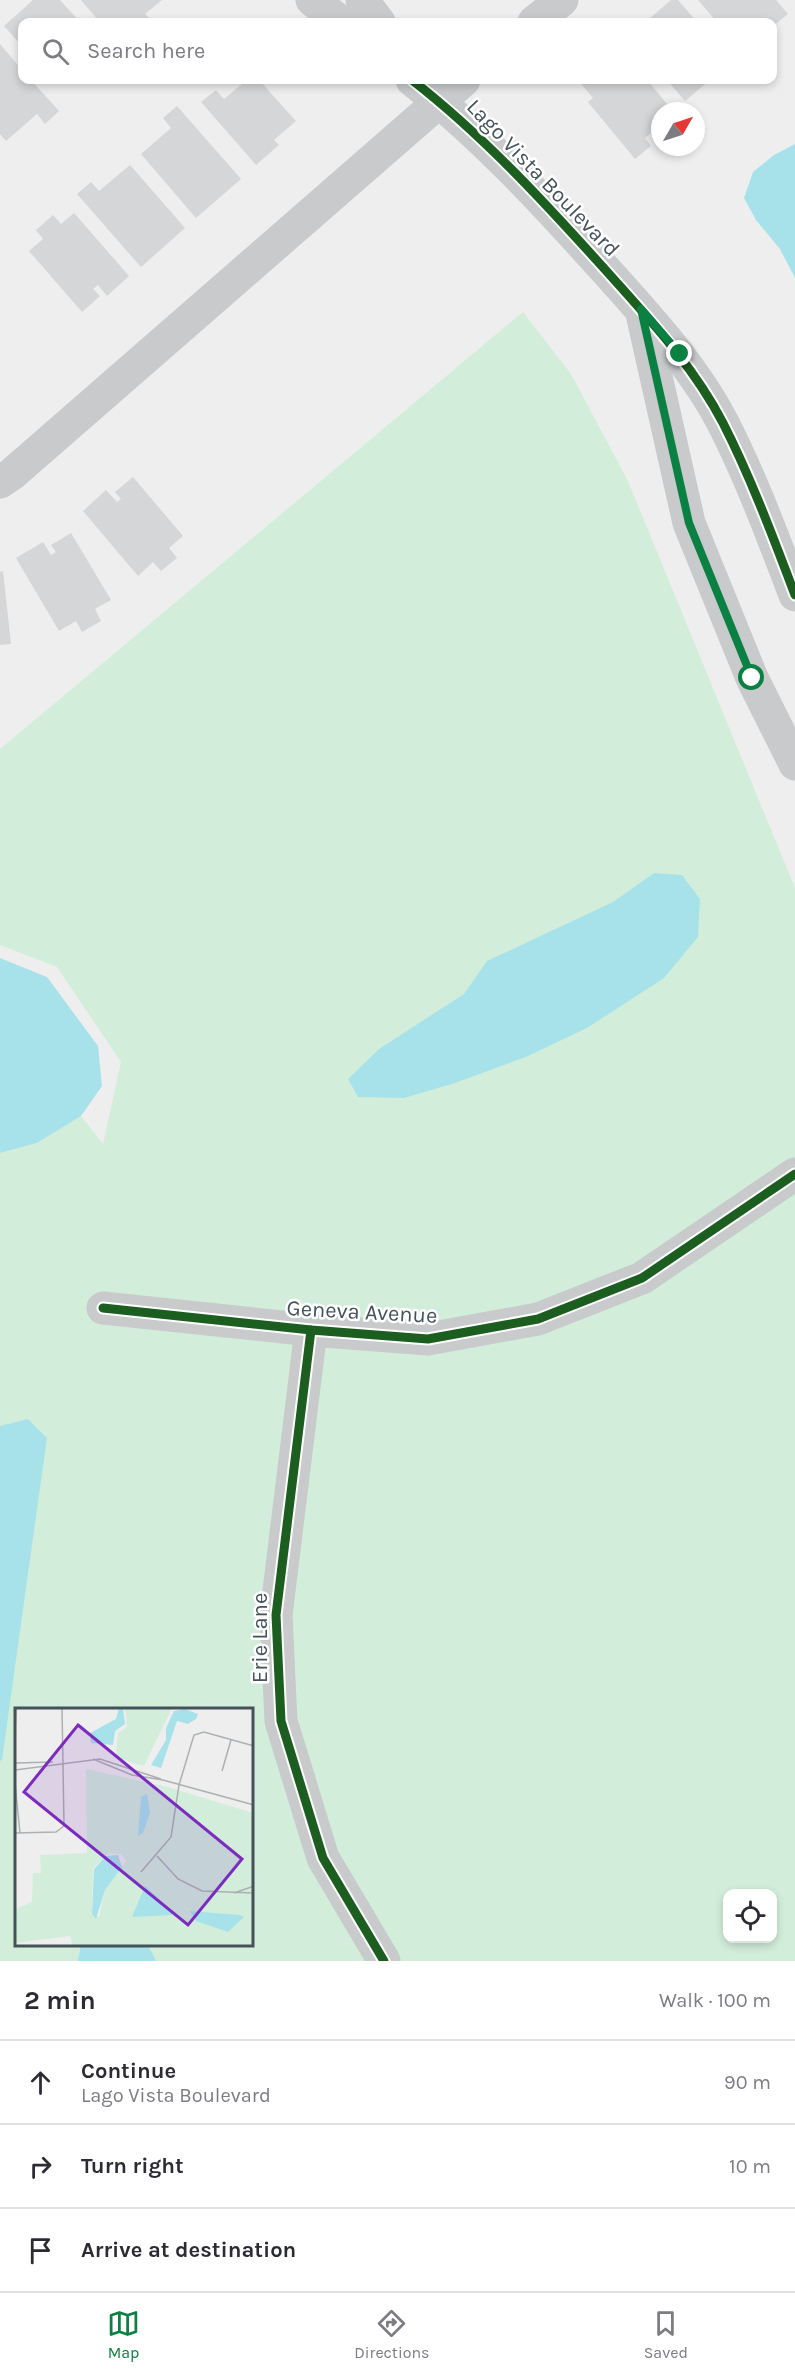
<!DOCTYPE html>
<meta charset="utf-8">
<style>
body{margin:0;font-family:Karla,sans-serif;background:#f7f7f7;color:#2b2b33}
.controls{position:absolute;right:18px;bottom:18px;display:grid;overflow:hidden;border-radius:12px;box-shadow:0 3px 9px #0003}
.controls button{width:54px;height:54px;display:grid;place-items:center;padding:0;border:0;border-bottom:2px solid #e1e1e2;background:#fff;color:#2b2b33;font:30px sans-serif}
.compass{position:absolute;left:651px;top:102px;width:54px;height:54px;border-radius:50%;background:#fff;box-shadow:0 3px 9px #0003;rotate:51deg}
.stop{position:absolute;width:18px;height:18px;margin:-14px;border:4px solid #0b8043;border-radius:50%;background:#fff}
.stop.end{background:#0b8043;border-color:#fff;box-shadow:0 2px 6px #0008}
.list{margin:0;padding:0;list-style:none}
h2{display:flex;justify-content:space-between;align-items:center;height:78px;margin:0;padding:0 24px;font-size:26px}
h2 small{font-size:20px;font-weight:400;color:#7c7c81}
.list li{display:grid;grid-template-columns:39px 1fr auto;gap:18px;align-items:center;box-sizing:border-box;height:84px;padding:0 24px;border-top:2px solid #e1e1e2}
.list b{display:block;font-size:22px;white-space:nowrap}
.list p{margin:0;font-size:20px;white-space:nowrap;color:#7c7c81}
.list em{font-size:20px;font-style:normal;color:#7c7c81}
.icon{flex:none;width:33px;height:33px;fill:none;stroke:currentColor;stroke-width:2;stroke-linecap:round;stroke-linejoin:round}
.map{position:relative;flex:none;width:795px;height:1961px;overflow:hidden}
.search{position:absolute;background:#fff;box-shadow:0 3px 9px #0003;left:18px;right:18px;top:18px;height:66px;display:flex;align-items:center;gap:15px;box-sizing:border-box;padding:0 21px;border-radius:12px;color:#7c7c81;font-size:22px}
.sheet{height:330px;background:#fff}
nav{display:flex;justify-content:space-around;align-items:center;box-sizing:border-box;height:84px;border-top:2px solid #e1e1e2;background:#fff;font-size:16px;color:#7c7c81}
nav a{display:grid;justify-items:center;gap:3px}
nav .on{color:#0b8043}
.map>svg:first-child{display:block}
.green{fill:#d2eedb;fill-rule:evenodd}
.water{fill:#a7e2eb}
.building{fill:#d5d6d7}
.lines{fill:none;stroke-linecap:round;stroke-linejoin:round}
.minor{stroke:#c8cacc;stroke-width:33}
.cycleway-casing{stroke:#fff;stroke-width:13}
.cycleway{stroke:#1b5e20;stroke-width:9}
.route{stroke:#0b8043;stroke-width:8}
.labels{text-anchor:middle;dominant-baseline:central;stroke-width:5;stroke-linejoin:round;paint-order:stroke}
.street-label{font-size:22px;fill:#45525a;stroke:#fff}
.inset-road{fill:none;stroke:#abb0b3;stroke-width:1.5}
.view{fill:#7b2cbf;fill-opacity:0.15;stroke:#7b2cbf;stroke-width:3}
.inset-edge{fill:none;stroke:#45525a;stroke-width:3}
</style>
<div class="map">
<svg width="795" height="1961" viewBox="0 0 795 1961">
<rect width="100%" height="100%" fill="#efeeee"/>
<path class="green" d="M523 312 571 374 628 481 795 888V1961H0V1153L37 1143 81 1116 103 1144 121 1062 57 967 0 945V749ZM16 1709H252V1944H16ZM728 1894H772V1938H728Z"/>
<g class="water">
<polygon points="795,144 795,278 780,249 756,220 744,198 753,172 774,155"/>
<polygon points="654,873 682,875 700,899 698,937 664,978 587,1028 528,1056 455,1083 404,1098 358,1097 348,1079 379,1049 464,994 487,961 613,902"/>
<polygon points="0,958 47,977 98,1046 102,1086 81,1116 37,1143 0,1153"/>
<polygon points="28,1419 47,1438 2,1760 0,1761 0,1426"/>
<polygon points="81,1944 148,1945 156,1961 78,1961"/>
</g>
<g class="building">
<polygon points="33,0 60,0 80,22 22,22 22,46 4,26"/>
<polygon points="81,0 162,0 145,14 153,22 100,22"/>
<polygon points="671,0 678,0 697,22 652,22 649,19"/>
<polygon points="698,0 776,0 788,14 772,27 772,22 717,22"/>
<polygon points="0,44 22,70 22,80 31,80 59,111 45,124 37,114 6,141 0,134"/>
<polygon points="247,80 259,80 296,121 274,140 279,145 256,165 201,102 216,90 224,99"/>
<polygon points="578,80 647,80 673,111 660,111 660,126 645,138 651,146 635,159 588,102 593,98"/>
<polygon points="667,80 710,80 685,101"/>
<polygon points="177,106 241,179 196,218 141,154 171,128 163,118"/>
<polygon points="130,165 185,228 141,267 77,194 91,182 99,191"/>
<polygon points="74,213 129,276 107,296 98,285 93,289 100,296 82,312 29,251 43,239 36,230 53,215 61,224"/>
<polygon points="133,477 183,536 169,548 177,558 161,571 153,562 138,576 83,511 106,490 117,502 121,499 115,492"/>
<polygon points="71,533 111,600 95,609 101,621 82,632 76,621 59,631 16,558 43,542 51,555 56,552 51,545"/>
<polygon points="3,571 11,644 0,645 0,572"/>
</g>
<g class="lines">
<g class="minor">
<polyline points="312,0 341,22"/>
<polyline points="362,0 379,22"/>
<polyline points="534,22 562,0"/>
<path d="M412 80C485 137 548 206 610 275 651 321 694 367 723 423 751 478 773 537 795 595"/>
<polyline points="642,314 689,523 752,678 795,764"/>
<polyline points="0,482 12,474 464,80"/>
<polyline points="103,1308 311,1330 428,1339 538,1319 642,1278 795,1174"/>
<polyline points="311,1330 276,1615 281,1721 323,1858 384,1961"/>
</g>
<g class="cycleway-casing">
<g id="cycleway">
<path d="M412 80C485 137 548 206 610 275 651 321 694 367 723 423 751 478 773 537 795 595"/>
<polyline points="103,1308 311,1330 428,1339 538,1319 642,1278 795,1174"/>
<polyline points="311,1330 276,1615 281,1721 323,1858 384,1961"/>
</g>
</g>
<use href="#cycleway" class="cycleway"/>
</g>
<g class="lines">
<polyline class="route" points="680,354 641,309 689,523 752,678"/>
</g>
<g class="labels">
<g class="street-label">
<text transform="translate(543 178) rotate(46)">Lago Vista Boulevard</text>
<text transform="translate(362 1312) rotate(3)">Geneva Avenue</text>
<text transform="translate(260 1638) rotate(-90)">Erie Lane</text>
</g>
</g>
<g transform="translate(15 1708)">
<rect width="238" height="238" fill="#efeeee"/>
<path d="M110 0H157L129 58 105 51 101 45 103 25 112 19ZM71 61 153 79 238 105V238H58L55 228 0 235V201L17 194 18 165H26L25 147 72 145ZM94 145 106 146 111 153 90 182 84 209 77 206 78 160Z" fill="#d2eedb" fill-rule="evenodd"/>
<path d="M104 0H108L110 16 100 23 98 37 76 35 75 25 101 11ZM170 1 183 6 181 11 173 16 162 13 146 60 136 57 151 32V20L159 3ZM132 86 135 105 128 125 123 128 126 89ZM103 147 107 159 90 182 81 211 77 206 79 161 91 148ZM130 178 157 203V207L117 209ZM175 203 225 207 229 209 213 224 181 213Z" fill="#a7e2eb"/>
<path class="inset-road" d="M0 30 1 0M78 51 117 67 148 72 239 97M0 55 38 54M0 62 85 51 146 71M207 63 216 32M0 75 5 125M0 125 41 124 49 118 47 0M142 148 163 171 187 183 239 185M126 164 156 129 164 77 179 27 189 24 239 38M219 185 239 178"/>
<path class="view" d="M63 17 227 151 173 217 9 84Z"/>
<rect width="238" height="238" class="inset-edge"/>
</g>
</svg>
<div class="controls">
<button><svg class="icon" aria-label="locate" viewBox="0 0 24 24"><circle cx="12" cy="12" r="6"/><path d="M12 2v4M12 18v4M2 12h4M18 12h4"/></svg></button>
</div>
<svg class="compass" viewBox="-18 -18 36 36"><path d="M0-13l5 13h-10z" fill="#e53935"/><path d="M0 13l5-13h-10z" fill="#7c7c81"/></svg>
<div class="stop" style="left:752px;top:678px"></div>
<div class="stop end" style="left:680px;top:354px"></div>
<div class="search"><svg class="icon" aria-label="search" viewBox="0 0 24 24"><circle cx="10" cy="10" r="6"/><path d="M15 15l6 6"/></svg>Search here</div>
</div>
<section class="sheet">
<h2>2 min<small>Walk · 100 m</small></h2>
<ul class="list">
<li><svg class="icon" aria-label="ahead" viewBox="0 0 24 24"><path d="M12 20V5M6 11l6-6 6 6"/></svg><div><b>Continue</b><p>Lago Vista Boulevard</p></div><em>90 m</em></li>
<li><svg class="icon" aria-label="right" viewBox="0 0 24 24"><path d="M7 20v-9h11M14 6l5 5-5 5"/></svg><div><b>Turn right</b></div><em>10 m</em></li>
<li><svg class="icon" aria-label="arrive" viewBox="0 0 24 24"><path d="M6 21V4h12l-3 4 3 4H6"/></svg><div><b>Arrive at destination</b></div></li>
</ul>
</section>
<nav>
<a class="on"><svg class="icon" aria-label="map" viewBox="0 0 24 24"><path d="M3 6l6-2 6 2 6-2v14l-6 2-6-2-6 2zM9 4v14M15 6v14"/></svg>Map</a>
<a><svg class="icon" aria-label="directions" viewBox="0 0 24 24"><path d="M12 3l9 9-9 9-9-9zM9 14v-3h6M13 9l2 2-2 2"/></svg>Directions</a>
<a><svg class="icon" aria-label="saved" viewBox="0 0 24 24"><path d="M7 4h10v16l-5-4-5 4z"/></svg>Saved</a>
</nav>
